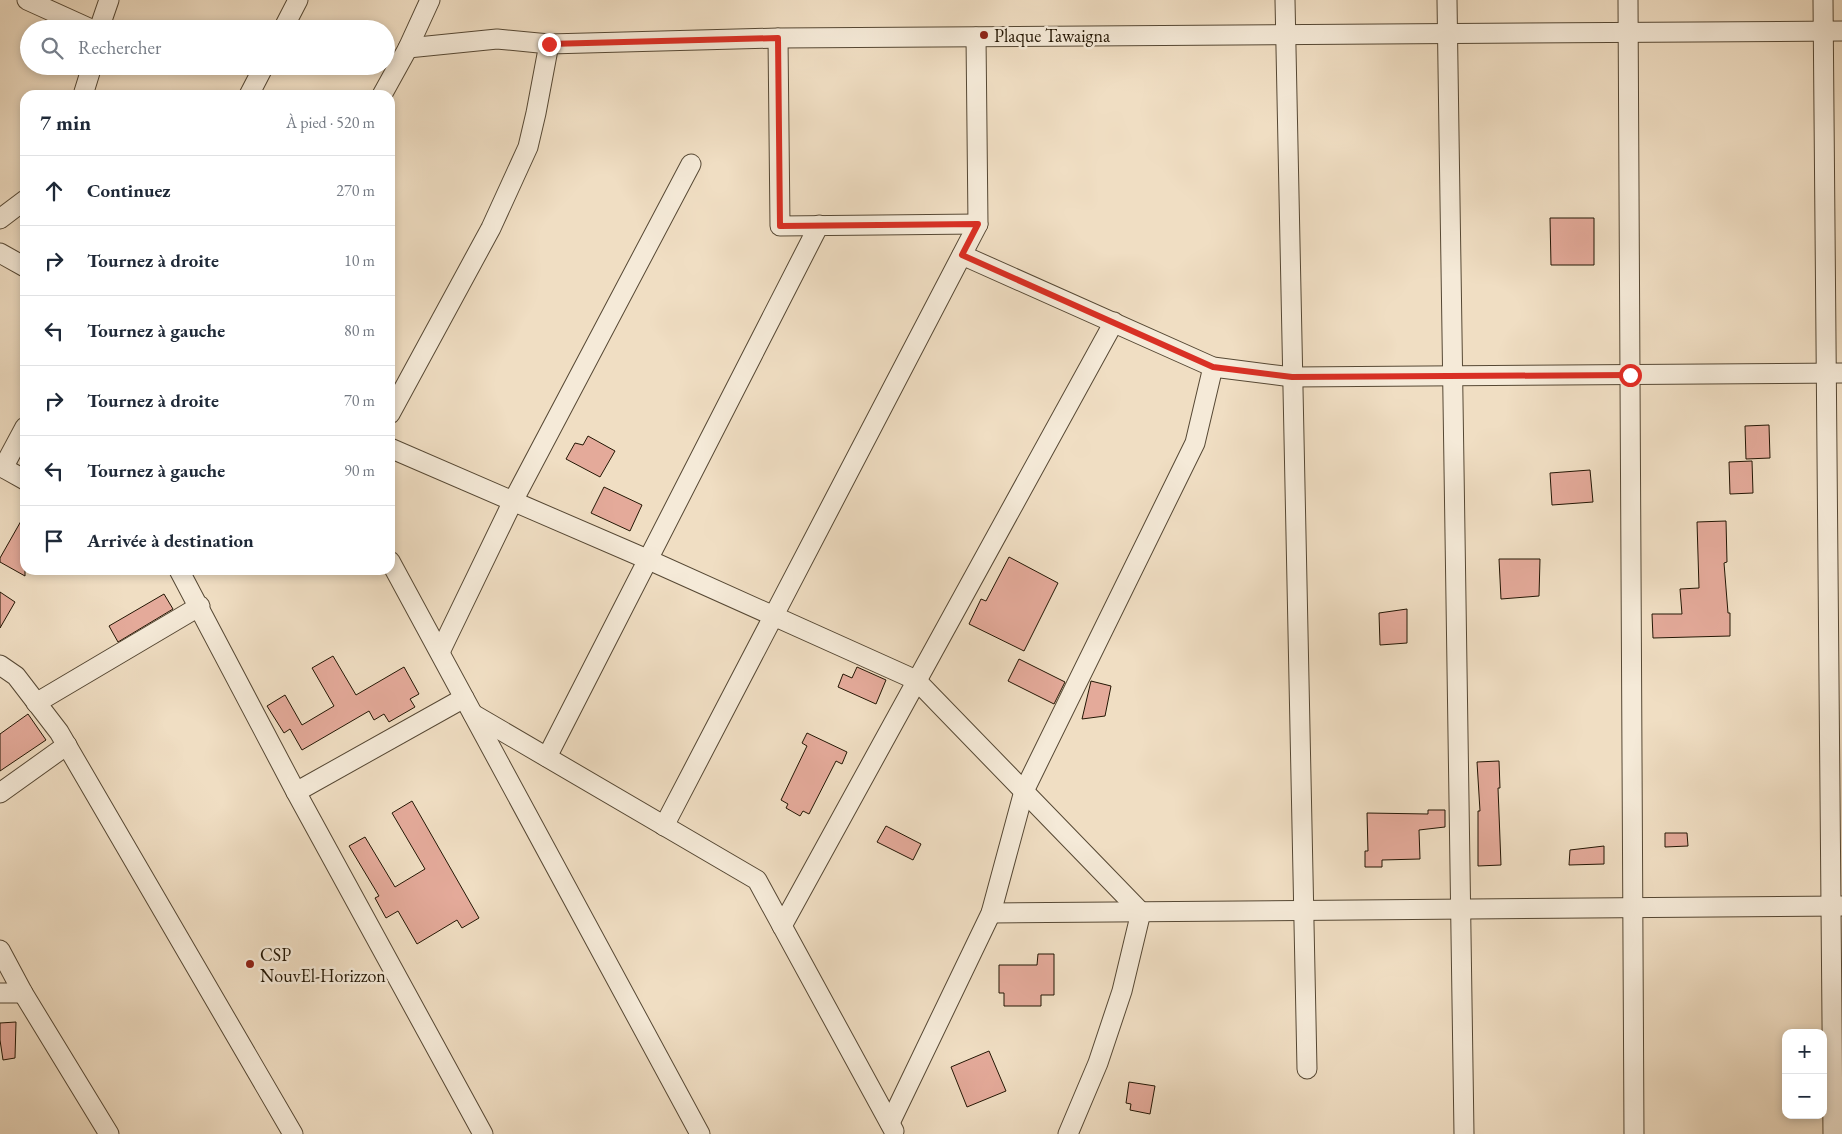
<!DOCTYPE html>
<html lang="fr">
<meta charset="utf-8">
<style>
body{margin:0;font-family:"EB Garamond",serif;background:#f2f2f3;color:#1f2937}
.controls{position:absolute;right:15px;bottom:15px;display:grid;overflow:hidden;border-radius:10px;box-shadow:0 2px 8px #0003}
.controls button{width:45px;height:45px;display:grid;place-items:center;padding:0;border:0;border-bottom:1px solid #e0e1e3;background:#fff;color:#1f2937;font:25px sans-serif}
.stop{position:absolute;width:15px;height:15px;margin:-11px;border:4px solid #d93025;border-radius:50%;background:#fff}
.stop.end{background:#d93025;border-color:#fff;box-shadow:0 1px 5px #0008}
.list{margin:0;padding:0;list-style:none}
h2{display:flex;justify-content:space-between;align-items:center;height:65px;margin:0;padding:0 20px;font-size:21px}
h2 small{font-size:16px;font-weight:400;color:#747a83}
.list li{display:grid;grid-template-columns:32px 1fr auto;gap:15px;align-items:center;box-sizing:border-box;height:70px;padding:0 20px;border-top:1px solid #e0e1e3}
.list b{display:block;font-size:19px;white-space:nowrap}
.list em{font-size:16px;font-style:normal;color:#747a83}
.icon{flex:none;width:28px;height:28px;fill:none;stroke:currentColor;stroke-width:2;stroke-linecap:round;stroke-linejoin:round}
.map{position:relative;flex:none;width:1842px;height:1134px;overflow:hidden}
.search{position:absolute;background:#fff;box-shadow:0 2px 8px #0003;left:20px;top:20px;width:375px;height:55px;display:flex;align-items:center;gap:12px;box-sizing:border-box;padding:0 18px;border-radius:28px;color:#747a83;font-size:19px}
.panel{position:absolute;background:#fff;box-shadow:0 2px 8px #0003;left:20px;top:90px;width:375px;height:485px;border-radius:15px}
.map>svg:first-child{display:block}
.building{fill:#e4aa9a;stroke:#231604}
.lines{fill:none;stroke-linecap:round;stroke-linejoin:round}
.street-casing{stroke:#564834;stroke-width:21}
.street{stroke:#f5ead8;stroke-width:19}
.route{stroke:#d93025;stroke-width:6}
.poi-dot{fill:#8f2418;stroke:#f5ead8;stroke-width:2}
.labels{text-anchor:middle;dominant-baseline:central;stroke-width:5;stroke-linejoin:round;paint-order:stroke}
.poi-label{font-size:18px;fill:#231604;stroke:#f5ead8;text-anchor:start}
</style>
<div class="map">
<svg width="1842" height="1134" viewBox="0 0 1842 1134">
<rect width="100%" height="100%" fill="#f0dec3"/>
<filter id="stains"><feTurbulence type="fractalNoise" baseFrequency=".004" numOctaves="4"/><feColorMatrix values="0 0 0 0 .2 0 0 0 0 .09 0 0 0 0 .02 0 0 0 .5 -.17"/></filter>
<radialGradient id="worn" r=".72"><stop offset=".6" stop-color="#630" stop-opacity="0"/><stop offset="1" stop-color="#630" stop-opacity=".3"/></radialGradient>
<g class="building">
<polygon points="1550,218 1594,218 1594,265 1551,265"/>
<polygon points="1769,425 1770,458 1746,459 1745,426"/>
<polygon points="588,436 615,451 600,477 566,459 575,443 583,445"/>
<polygon points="1752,461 1753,493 1730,494 1729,462"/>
<polygon points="1590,470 1593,502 1552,505 1550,473"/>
<polygon points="604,487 642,505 630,531 591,513"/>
<polygon points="25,514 25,576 0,562 0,558"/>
<polygon points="1726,521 1727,562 1724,563 1728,613 1730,613 1730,636 1653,638 1652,614 1682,614 1680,589 1699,588 1697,522"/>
<polygon points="1009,557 1058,583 1024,651 969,624 981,599 986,601"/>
<polygon points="1499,559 1540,559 1539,596 1501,599"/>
<polygon points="0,592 15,602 0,628"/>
<polygon points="164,594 173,609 118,642 109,626"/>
<polygon points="1407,609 1407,643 1380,645 1379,613"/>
<polygon points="333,656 356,695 404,667 419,694 410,699 415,707 389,722 384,714 374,720 369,711 302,750 290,729 284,733 267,706 285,695 302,725 334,706 312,668"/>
<polygon points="1019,659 1065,682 1054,704 1008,681"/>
<polygon points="857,667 886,680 876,704 838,687 843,674 852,678"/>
<polygon points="1091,681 1111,686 1105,716 1082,719"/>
<polygon points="28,714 46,740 0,771 0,734"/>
<polygon points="807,733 847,752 842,764 836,761 809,814 803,811 800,816 786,808 788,804 781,800 807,746 802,743"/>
<polygon points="1499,761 1500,788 1498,788 1501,865 1478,866 1478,811 1480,811 1477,762"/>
<polygon points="412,801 479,918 462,928 457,920 417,944 398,911 386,918 375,898 379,896 349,846 365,837 395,887 425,869 392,813"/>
<polygon points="1428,810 1445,810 1445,827 1419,830 1420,859 1382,860 1382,867 1365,867 1365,851 1368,851 1367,813 1428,814"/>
<polygon points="886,826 921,844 913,860 877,842"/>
<polygon points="1665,833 1687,833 1688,846 1665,847"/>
<polygon points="1604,846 1604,864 1569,865 1570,850"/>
<polygon points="1038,954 1054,954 1054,995 1041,995 1041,1006 1004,1006 1004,993 999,993 999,965 1037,965"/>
<polygon points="16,1022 15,1058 3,1060 0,1040 0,1023"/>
<polygon points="989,1051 1006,1091 967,1107 951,1067"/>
<polygon points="1129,1082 1155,1086 1150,1114 1130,1110 1131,1104 1126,1103"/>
</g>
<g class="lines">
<g class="street-casing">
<g id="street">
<polyline points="27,0 91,29"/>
<polyline points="1285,0 1307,1069"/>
<polyline points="1447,0 1464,1134"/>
<polyline points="1628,0 1634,1134"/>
<polyline points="1823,0 1833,1134"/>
<polyline points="99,29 109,0"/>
<polyline points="283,29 298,0"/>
<polyline points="778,38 780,226 978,224"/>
<polyline points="408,48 497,39 549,44 778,38 1842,31"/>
<polyline points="83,95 92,66"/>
<polyline points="249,95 264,66"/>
<polyline points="382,95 408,48 430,0"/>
<polyline points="0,219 25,200"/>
<polyline points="0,253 25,267"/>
<polyline points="962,255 1213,367 1292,377 1842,373"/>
<polyline points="390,414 491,228 528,147 536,113 549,44"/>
<polyline points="390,448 649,560 916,680 1141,912 1122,991 1098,1063 1068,1134"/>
<polyline points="0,466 25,480"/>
<polyline points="3,468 25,427"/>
<polyline points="390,561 700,1134"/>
<polyline points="179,570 296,792 483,1134"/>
<polyline points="440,652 513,501 691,164"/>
<polyline points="0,665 16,676 59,732 293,1134"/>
<polyline points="36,703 200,606"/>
<polyline points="473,714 757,880 894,1131"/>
<polyline points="547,757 819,225"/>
<polyline points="296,792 464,698"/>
<polyline points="0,793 67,745"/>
<polyline points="664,826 978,224 976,37"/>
<polyline points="991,913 1842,906"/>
<polyline points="782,926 1114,322"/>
<polyline points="0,950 23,993 109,1134"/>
<polyline points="0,993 23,993"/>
<polyline points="890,1123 991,913 1024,791 1195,443 1213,367"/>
</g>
</g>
<use href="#street" class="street"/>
</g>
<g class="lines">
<polyline class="route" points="549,44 778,38 780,226 978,224 962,255 1213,367 1292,377 1630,375"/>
</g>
<g class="poi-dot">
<circle cx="984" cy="35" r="5"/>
<circle cx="250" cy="964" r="5"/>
</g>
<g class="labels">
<g class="poi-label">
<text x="994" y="35">Plaque Tawaigna</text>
<text x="260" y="954">CSP<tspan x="260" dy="21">NouvEl-Horizzon</tspan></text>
</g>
</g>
<rect width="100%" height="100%" filter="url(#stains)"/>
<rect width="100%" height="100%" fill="url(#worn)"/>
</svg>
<div class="controls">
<button>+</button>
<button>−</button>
</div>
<div class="stop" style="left:1630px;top:375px"></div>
<div class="stop end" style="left:549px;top:44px"></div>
<div class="search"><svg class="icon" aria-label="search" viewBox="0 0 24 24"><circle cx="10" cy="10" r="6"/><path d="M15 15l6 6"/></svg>Rechercher</div>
<section class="panel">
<h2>7 min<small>À pied · 520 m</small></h2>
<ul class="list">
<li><svg class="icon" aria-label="ahead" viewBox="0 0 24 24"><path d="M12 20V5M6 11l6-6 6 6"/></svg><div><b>Continuez</b></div><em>270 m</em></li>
<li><svg class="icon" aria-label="right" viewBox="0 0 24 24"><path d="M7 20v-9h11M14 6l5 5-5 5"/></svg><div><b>Tournez à droite</b></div><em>10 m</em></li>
<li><svg class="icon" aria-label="left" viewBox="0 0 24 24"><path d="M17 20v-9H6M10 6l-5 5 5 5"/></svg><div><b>Tournez à gauche</b></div><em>80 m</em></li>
<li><svg class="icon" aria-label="right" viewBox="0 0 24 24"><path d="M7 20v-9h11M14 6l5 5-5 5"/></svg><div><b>Tournez à droite</b></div><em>70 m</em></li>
<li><svg class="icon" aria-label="left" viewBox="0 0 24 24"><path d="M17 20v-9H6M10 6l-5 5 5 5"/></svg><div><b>Tournez à gauche</b></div><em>90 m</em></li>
<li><svg class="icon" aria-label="arrive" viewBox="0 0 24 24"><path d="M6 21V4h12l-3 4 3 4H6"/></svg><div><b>Arrivée à destination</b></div></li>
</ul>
</section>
</div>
